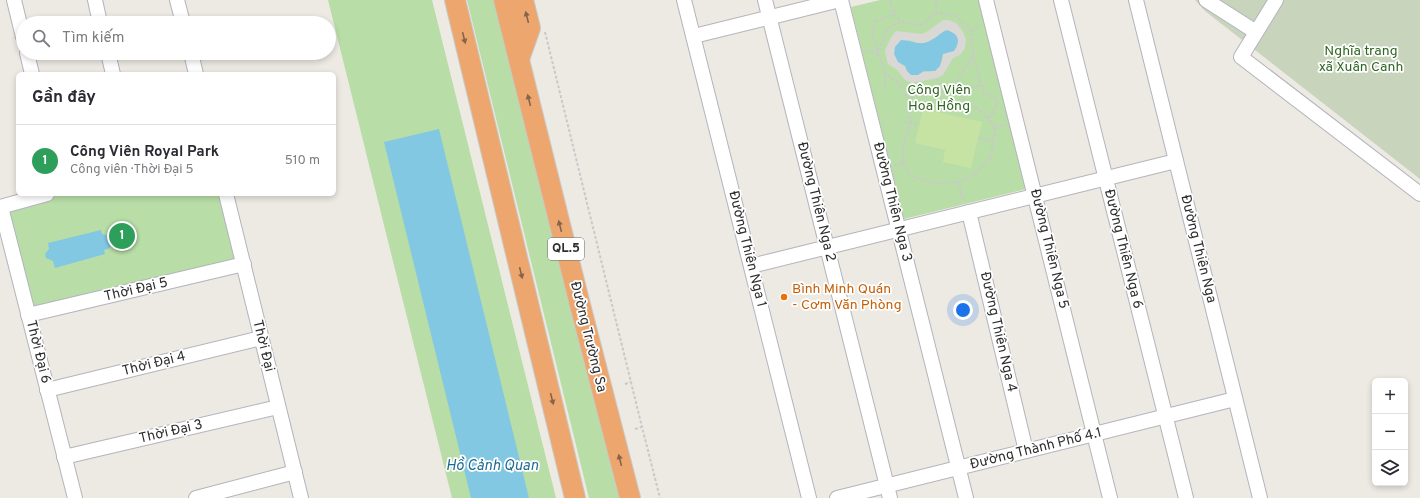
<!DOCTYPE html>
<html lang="vi">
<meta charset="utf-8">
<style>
body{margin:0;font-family:Overpass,sans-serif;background:#f2f2f3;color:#2b2b33}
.controls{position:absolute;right:12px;bottom:12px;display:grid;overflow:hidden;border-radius:6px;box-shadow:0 2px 6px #0003}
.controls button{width:36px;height:36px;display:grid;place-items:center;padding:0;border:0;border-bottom:1px solid #e1e1e2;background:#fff;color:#2b2b33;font:20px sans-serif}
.you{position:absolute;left:963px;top:310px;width:14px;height:14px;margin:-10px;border:3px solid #fff;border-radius:50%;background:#1a73e8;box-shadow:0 0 0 6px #1a73e833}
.badge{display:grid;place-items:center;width:26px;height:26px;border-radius:50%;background:#d93025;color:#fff;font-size:13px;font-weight:700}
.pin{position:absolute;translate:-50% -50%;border:2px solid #fff;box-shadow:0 1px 4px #0006}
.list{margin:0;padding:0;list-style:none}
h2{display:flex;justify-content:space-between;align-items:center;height:52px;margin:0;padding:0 16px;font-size:17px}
h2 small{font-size:13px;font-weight:400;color:#7c7c81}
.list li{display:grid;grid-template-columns:26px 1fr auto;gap:12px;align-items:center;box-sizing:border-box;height:72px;padding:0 16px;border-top:1px solid #e1e1e2}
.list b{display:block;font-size:15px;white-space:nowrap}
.list p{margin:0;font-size:13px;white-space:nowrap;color:#7c7c81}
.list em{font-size:13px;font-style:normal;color:#7c7c81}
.icon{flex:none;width:22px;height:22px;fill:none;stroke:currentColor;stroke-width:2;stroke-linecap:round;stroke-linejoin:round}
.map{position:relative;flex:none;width:1420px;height:498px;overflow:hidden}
.search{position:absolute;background:#fff;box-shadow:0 2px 6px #0003;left:16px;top:16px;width:320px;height:44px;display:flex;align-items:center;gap:10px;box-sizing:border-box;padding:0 14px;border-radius:22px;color:#7c7c81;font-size:15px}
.panel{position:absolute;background:#fff;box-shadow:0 2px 6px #0003;left:16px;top:72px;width:320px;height:124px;border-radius:6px}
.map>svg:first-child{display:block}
.green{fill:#b8dda6}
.cemetery{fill:#c8d5bc}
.pitch{fill:#c7e3a3}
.plaza{fill:#dad8d5;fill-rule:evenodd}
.water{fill:#83c8e2}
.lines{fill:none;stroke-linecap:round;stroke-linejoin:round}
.minor-casing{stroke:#b3b4bc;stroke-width:16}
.highway-casing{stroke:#c9c9c9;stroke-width:22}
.path{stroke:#c9c9c9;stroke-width:2;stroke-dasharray:3 2;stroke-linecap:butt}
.minor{stroke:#fff;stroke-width:14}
.highway{stroke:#eda76e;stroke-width:20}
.oneway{fill:#84644b}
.food-dot{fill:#e8710a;stroke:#fff;stroke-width:1.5}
.labels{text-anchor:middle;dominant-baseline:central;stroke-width:3.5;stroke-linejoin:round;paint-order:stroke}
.shield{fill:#fff;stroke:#6d6d6d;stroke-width:1}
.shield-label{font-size:13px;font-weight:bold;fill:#2e2e2e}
.park-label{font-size:14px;fill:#316524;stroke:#fff}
.street-label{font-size:14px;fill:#2e2e2e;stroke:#fff}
.food-label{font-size:14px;fill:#c56008;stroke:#fff;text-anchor:start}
.water-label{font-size:15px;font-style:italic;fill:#1e6992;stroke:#fff}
</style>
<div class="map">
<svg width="1420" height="498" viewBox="0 0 1420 498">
<rect width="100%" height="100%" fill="#ede9e3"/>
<g class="green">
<polygon points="328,0 432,0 556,498 452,498"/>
<polygon points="467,0 497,0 621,498 589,498"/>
<polygon points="880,0 979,0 1026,189 904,219 851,7"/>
<polygon points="47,194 226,194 244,264 28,315 1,207"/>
</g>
<polygon class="cemetery" points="1195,0 1420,0 1420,179 1205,11"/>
<polygon class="pitch" points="923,109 982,122 971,168 943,162 945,150 915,143"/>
<path class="plaza" d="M943 20H948L956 23 962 30 966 39 965 48 960 55 953 58 943 75 937 78 912 83 905 80 897 70 888 64 886 57 885 50 891 37 896 31 922 34 928 31ZM937 37 954 51 943 53 942 61 930 72 907 71 905 66 908 40 918 43H925Z"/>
<g class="water">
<path d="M947 30C959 34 961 41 954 51L943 54 940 66 935 71H924L918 75H911L907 71 905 66 898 62 894 54 895 47 901 40C909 40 916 44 924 43 934 41 939 33 947 30Z"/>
<polygon points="439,129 529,498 471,498 384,142"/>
<path d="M101 230 102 234C111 235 113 241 110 248L104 250 105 254 55 268 53 261 46 258 45 254 49 249 48 243Z"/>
</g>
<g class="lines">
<g class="minor-casing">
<g id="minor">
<polyline points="14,0 23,37"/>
<polyline points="95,0 100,23"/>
<polyline points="177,0 183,23"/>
<polyline points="684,0 809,498"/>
<polyline points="765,0 890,498"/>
<polyline points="841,0 966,498"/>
<polyline points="986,0 1110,498"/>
<polyline points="1061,0 1186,498"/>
<polyline points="1136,0 1260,498"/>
<polyline points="1206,0 1256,32"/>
<polyline points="1276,0 1241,57 1420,194"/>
<polyline points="694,36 840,0"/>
<polyline points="27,53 32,74"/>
<polyline points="108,53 113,74"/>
<polyline points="191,53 196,74"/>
<polyline points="226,194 301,498"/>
<polyline points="0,207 47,194"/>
<polyline points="1,207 75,498"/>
<polyline points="969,212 1026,451"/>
<polyline points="751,266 1176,161"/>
<polyline points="28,315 244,264"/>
<polyline points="47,390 261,338"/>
<polyline points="64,457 278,407"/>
<polyline points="196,498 295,472"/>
<polyline points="837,498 1235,399"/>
</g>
</g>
<g class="highway-casing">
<g id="highway">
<polyline points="455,0 575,498"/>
<polyline points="504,0 579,301 630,498"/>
<polyline points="519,59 530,28 523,0"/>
</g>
</g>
<g class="path">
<path d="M890 0C896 23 898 21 920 26L936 13V0"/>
<polyline points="900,22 888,28 878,53 885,73 912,94 924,96 941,92 954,86 973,55 971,31 955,15 936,13"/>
<polyline points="971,31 980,25"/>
<polyline points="545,32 642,427"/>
<polyline points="866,51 878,53"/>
<polyline points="878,51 872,34 875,22 894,14"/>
<polyline points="973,56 984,93 995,98 997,105 989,119"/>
<polyline points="937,78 941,92"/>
<polyline points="885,88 885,73"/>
<polyline points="957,91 982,85"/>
<polyline points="904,95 912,94 910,123 904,142 902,163 911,175 931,183 959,182 975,174 991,158 995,128 984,113 963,100 954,86"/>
<polyline points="950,105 954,87"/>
<polyline points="904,122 919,125"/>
<polyline points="995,128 1006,125"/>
<polyline points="978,138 993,141"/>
<polyline points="894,166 902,163"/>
<polyline points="959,182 963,201"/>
<polyline points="625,384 631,382"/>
<polyline points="635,429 642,427 660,498"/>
</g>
<use href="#minor" class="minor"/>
<use href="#highway" class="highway"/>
</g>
<defs><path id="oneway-solid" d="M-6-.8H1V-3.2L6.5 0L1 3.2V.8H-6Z"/></defs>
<g class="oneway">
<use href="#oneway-solid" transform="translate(527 17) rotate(-104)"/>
<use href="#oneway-solid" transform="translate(464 38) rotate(76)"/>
<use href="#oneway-solid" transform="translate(529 100) rotate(-104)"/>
<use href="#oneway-solid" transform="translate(560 226) rotate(-104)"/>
<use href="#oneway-solid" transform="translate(521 273) rotate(76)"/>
<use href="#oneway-solid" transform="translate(552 399) rotate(76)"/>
<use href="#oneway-solid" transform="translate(620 460) rotate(-104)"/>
</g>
<circle class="food-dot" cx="784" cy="297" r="4"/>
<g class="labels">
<rect class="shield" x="548" y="238" width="36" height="22" rx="3"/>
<g class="shield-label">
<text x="566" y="249">QL.5</text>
</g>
<g class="park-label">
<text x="1361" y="51">Nghĩa trang<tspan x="1361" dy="16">xã Xuân Canh</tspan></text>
<text x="939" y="90">Công Viên<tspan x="939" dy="16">Hoa Hồng</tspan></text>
</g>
<g class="street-label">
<text transform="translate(816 202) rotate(76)">Đường Thiên Nga 2</text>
<text transform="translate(892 202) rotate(76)">Đường Thiên Nga 3</text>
<text transform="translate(747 249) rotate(76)">Đường Thiên Nga 1</text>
<text transform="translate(1049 249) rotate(76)">Đường Thiên Nga 5</text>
<text transform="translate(1123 249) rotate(76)">Đường Thiên Nga 6</text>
<text transform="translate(1198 249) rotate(76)">Đường Thiên Nga</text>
<text transform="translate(136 290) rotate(-13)">Thời Đại 5</text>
<text transform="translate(998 332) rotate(77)">Đường Thiên Nga 4</text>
<text transform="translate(588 337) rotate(76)">Đường Trường Sa</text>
<text transform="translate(263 346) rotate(76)">Thời Đại</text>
<text transform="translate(38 352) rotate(76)">Thời Đại 6</text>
<text transform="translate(154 364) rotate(-14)">Thời Đại 4</text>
<text transform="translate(171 432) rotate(-13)">Thời Đại 3</text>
<text transform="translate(1036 449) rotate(-14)">Đường Thành Phố 4.1</text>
</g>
<g class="food-label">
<text x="792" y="289">Bình Minh Quán<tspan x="792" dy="16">- Cơm Văn Phòng</tspan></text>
</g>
<g class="water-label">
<text x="492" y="466">Hồ Cảnh Quan</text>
</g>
</g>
</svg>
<div class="controls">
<button>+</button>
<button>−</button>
<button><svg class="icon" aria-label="layers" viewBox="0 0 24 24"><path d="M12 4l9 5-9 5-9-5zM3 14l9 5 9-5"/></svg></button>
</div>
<div class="you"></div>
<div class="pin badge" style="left:122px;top:236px;background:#2e9e5b">1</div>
<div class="search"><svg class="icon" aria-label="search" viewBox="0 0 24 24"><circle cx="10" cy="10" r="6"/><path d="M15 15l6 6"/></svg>Tìm kiếm</div>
<section class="panel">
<h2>Gần đây<small></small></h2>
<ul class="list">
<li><span class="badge" style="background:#2e9e5b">1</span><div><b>Công Viên Royal Park</b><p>Công viên · Thời Đại 5</p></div><em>510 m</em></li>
</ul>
</section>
</div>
